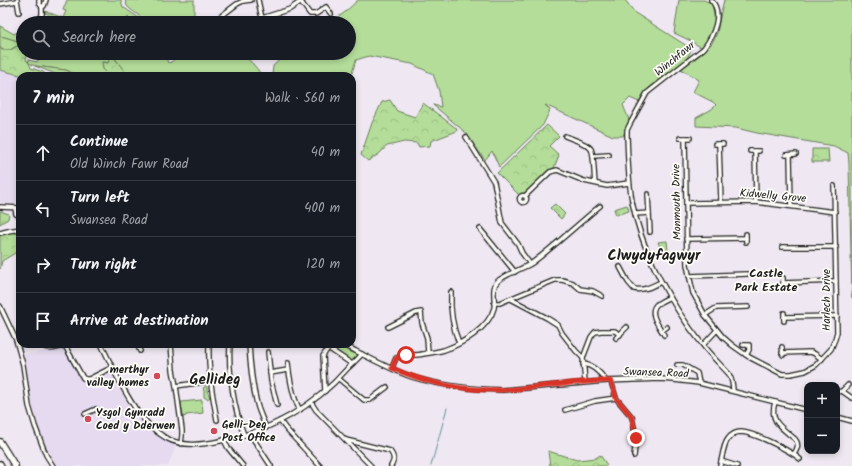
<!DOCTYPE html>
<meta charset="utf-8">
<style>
body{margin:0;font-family:Kalam,sans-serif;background:#242831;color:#f1f3f6}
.controls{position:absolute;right:12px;bottom:12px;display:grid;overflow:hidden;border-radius:8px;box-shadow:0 2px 6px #0003}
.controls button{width:36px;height:36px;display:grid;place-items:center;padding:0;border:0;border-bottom:1px solid #363941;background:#171b24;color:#f1f3f6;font:20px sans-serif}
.stop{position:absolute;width:12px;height:12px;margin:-9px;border:3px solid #d93025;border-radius:50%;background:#fff}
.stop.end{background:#d93025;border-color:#fff;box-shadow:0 1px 4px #0008}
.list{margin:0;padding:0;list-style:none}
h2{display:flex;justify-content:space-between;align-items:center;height:52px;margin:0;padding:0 16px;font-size:17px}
h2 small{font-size:13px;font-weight:400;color:#9ea1a6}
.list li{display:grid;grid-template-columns:26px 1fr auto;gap:12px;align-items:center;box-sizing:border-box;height:56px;padding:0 16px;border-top:1px solid #363941}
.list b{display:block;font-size:15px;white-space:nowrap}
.list p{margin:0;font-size:13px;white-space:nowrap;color:#9ea1a6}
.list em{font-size:13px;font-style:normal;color:#9ea1a6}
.icon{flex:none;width:22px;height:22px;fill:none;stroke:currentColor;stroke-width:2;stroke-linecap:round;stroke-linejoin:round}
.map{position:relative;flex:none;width:852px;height:466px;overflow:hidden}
.search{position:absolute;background:#171b24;box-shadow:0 2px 6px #0003;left:16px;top:16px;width:340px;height:44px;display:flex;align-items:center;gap:10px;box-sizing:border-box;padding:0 14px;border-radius:22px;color:#9ea1a6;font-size:15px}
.panel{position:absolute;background:#171b24;box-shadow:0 2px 6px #0003;left:16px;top:72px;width:340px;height:276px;border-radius:12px}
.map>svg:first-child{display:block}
.built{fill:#e5daef}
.grass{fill:#b4dd99;stroke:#687c5a}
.forest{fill:url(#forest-crowns);stroke:#687c5a}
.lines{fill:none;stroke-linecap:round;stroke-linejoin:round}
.stream{stroke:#62909c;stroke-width:1}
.minor-casing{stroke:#1c1c1c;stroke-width:6}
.highway-casing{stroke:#1c1c1c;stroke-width:8}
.minor{stroke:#fdfcf7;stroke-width:3.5}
.highway{stroke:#fdfcf7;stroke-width:5.5}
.route{stroke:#d93025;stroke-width:5}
.poi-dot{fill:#d1495b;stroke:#fdfcf7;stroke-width:1.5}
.labels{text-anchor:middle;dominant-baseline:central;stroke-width:3.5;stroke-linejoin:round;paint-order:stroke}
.street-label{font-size:11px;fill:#1c1c1c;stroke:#fdfcf7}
.poi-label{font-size:11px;font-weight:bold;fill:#1c1c1c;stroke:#fdfcf7;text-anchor:start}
.neighbourhood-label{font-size:12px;font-weight:bold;fill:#1c1c1c;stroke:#fdfcf7}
.district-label{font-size:15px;font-weight:bold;fill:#1c1c1c;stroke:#fdfcf7}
</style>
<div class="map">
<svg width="852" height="466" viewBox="0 0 852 466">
<defs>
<pattern id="forest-crowns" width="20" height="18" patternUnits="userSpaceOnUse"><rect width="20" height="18" fill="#b4dd99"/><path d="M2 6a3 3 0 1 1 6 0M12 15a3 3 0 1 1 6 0" fill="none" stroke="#9abd83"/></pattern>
</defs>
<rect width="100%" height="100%" fill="#efe8f2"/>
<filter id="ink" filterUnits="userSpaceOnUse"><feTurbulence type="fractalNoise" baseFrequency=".025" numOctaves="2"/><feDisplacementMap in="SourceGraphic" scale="8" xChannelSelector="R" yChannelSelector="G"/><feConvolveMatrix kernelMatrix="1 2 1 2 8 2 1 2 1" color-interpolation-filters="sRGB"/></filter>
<g filter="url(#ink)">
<g class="built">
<polygon points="0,70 24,76 20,76 20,205 0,203"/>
<polygon points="63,348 82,381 88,383 111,372 127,403 153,434 176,445 168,466 55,466 47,455 31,401 24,354 38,353"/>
</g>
<g class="grass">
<path d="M67 0H121L123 7 146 23H129L128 16 126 23H55C54 18 50 15 45 13V11L63 18 66 11 63 10Z"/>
<polygon points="125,0 194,0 194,18 196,19 197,23 149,23 130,9 127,6"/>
<path d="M358 0H625L635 13 687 46 691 49C690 63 658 79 648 89 644 92 641 98 639 102L630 98 623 105 629 120 623 136H613L545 105 550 110 543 125 499 167 492 151 485 160 465 132 433 105 441 107 439 91 433 74 412 64 369 56 356 60 351 76H272L273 66 284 56 285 60 288 59 294 53H349V23H329L344 13Z"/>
<path d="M679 0H704L711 3C718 22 714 32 702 48L689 40 674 33Z"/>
<polygon points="724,0 852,0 852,298 849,163 848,153 834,146 757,133 736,128 696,126 696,118 712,109 716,105 713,102 693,92 699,80 681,69 704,52 712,43 717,33 721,12"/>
<path d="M0 36C8 37 15 41 23 42V45H19L10 50H2L0 47Z"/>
<polygon points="42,53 112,53 108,63 103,62 103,69 110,76 78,76 66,70 35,66 29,63 28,60 37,62"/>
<path d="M117 53H156L160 57 166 58 168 63 171 62 180 55 179 53H237C249 58 255 65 262 76H128L116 60 115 57Z"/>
<polygon points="323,344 334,344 358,355 352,362"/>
<polygon points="202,400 203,413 186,415 186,416 183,417 181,402"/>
</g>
<g class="forest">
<path d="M0 26 14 34 21 30 23 35V42C15 41 8 37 0 36Z"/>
<polygon points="19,45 23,45 23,53 28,53 26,60 29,63 31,68 43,72 48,76 24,76 0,70 0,47 2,50 10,50"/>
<polygon points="112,53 117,53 115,57 116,60 128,76 110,76 103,69 102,62 108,63"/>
<polygon points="35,66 66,70 78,76 61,76"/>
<polygon points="390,100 397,111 415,117 423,103 456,128 457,131 431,141 430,146 419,147 417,143 404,142 387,146 379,154 368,161 361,155 372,123 382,102"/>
<polygon points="547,125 559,136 549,146 559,155 554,168 547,171 525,194 522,193 519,195 497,173"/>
<polygon points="812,149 828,149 829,162 812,162"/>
<polygon points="555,204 565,214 561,219 550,208"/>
<polygon points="627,205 629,211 616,215 614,209"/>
<polygon points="0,211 9,214 8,219 0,224"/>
<polygon points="12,232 18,234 20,233 20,250 2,261 0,269 0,235"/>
<polygon points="667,241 668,250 661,250 658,242"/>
<polygon points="206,386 207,387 207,391 210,397 209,398 207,399 204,397 204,391 203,388"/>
<polygon points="548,451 577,460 596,458 600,455 607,465 606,466 550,466"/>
</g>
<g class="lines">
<polyline class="stream" points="431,466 447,408"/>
<g class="minor-casing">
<g id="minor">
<polyline points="17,0 19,12"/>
<polyline points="39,0 39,3 42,7 44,6 46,0"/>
<polyline points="258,0 263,23"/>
<path d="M711 0C724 13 713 36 704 48L647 93 631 122 627 130V136C628 159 628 183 633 206 644 256 671 305 702 344 710 355 720 364 729 374 732 380 733 384 733 391"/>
<polyline points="301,2 310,14 316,14 326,7 331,14"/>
<polyline points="0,4 17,1"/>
<polyline points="262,18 290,9 303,0"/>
<polyline points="216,20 237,4 243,1 251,0"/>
<polyline points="39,23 42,14 42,7"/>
<path d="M565 136C572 139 587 143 591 149 594 153 594 176 595 183"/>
<polyline points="466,137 494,182 502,223 518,244 522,253 530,264"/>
<polyline points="680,138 690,138"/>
<polyline points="685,138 687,265 693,293 705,315 723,337 732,345 749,357 782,374 791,374 805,371 816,365 831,349 835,339 837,332 834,186"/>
<polyline points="715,144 723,144"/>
<polyline points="719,144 721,202"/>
<polyline points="750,151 759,151"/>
<polyline points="755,151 756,202"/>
<polyline points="786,155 796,154"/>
<polyline points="790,155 791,206"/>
<polyline points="593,156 609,155"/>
<polyline points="648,194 649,213"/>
<circle cx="523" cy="199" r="3.5"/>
<polyline points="525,196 550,172 557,170 584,181 607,186 629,183"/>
<polyline points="686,203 756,202 835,212"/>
<polyline points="0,207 20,208"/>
<polyline points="15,208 16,214 20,216"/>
<polyline points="635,214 649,213 650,232"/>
<polyline points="480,229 515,272"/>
<polyline points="0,233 8,231 20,229"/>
<polyline points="746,234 746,242"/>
<polyline points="686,239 746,238"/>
<polyline points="782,247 836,247"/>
<path d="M620 267 628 282 634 289C644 291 652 286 661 282"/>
<polyline points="689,276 747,274"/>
<polyline points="783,278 783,287"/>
<polyline points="783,283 836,281"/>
<path d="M451 292C450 310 452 326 459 343"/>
<polyline points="511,299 547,318 558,325 562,333 576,351 583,358"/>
<polyline points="494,303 500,303 507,300 555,280 562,280 573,283 580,289 593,291 602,296"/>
<polyline points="0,306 16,340 23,365 29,406 35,426 46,455 53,466"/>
<polyline points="784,313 784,321"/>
<polyline points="705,315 716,308 748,307"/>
<polyline points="784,317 837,316"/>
<polyline points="388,327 416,313 421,312 422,323 427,338 428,353"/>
<polyline points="662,331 667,327"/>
<path d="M664 335C660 327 648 314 656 305 659 302 666 299 670 297"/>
<polyline points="616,338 627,327"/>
<path d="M40 344C49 351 56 349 65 345"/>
<polyline points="64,344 83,378 86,379 89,379 113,367"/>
<path d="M101 344C105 352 109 360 113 369 126 394 140 423 166 438 183 447 201 445 220 441 269 432 314 407 347 369 352 364 358 359 362 354"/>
<polyline points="137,344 140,351"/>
<polyline points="171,344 173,370 176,386 182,430 182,435 181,444"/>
<path d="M209 344C208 371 212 393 217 420"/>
<path d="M230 344C228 372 234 409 244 435"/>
<path d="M249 344C250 364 252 384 257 404 259 412 263 420 266 428"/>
<polyline points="319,344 328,348 352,364"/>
<path d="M342 344C364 355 389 369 412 377 441 386 472 389 503 390L606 381 661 379 674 380 699 383 807 410"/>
<polyline points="703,345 717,330"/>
<polyline points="743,345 749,345 749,350 746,355"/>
<polyline points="782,347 783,355"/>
<polyline points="268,352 271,381 277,405"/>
<polyline points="782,353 811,352 815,354 822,359"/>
<path d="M288 363C289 375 293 399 300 410"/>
<path d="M583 364C593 365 600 372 606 381"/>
<polyline points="677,365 683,365 697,373 699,383"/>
<path d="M392 368 396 358 399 357C406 354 415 356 423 354 430 353 437 352 444 350 462 344 489 328 494 308 496 299 490 287 499 280 509 273 522 269 532 263 555 246 578 224 600 206"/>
<polyline points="270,373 288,370"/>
<polyline points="339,379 364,400 370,400 387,387"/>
<polyline points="611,381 616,398 632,417 636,438 634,456"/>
<polyline points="585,382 583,358 591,337 595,332 601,331 615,331 620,335"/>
<polyline points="176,386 210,381"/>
<polyline points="325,391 323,356 328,348"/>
<polyline points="842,391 852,398"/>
<polyline points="837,392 842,391 848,385"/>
<polyline points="311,402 316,410 371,466"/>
<path d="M775 402C769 422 781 427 795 439 799 444 798 448 794 454"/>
<polyline points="565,410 595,401 616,398"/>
<polyline points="85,414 96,409"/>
<polyline points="837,417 852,421"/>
<polyline points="280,421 286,429 320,466"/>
<polyline points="251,433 254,440 271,466"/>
<polyline points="224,440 228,448 243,466"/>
<path d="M346 440 390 451C394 456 395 460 391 466"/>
<polyline points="721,461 737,466"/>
<path d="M720 466C722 459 723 445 728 439 731 435 736 432 741 432 755 433 789 450 800 459"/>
</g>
</g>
<g class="highway-casing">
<g id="highway">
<polyline points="0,442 15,466"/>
<polyline points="0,464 1,466"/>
</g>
</g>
<use href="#minor" class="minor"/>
<use href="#highway" class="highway"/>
</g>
</g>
<g class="lines" filter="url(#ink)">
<path class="route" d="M406 355C396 356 395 359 392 368 426 383 464 391 502 390 538 388 575 380 611 381L616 398 632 417 636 438"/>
</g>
<g class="poi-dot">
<circle cx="157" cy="376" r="4"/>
<circle cx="88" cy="419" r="4"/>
<circle cx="214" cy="431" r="4"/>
</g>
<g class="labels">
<g class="street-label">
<text transform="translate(675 59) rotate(-39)">Winchfawr</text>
<text transform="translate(773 196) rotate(5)">Kidwelly Grove</text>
<text transform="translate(677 202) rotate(-91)">Monmouth Drive</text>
<text transform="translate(827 300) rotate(-90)">Harlech Drive</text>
<text transform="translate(656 373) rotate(2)">Swansea Road</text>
</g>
<g class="poi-label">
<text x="149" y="370" text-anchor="end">merthyr<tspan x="149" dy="13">valley homes</tspan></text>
<text x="96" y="413">Ysgol Gynradd<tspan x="96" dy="13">Coed y Dderwen</tspan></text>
<text x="222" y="425">Gelli-Deg<tspan x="222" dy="13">Post Office</tspan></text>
</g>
<g class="neighbourhood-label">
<text x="766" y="273">Castle<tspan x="766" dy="14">Park Estate</tspan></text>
</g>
<g class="district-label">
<text x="654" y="256">Clwydyfagwyr</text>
<text x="215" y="380">Gellideg</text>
</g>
</g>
</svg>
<div class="controls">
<button>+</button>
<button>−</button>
</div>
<div class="stop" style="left:406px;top:355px"></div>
<div class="stop end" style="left:636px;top:438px"></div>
<div class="search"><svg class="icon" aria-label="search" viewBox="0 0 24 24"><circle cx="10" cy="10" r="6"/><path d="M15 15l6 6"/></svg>Search here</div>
<section class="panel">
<h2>7 min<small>Walk · 560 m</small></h2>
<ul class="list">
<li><svg class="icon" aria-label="ahead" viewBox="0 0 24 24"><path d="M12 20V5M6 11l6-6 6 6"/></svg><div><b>Continue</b><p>Old Winch Fawr Road</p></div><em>40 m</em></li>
<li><svg class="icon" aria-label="left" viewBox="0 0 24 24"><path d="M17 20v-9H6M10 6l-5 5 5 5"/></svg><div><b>Turn left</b><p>Swansea Road</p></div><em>400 m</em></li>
<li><svg class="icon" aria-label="right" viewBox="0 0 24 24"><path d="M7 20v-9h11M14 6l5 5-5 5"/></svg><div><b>Turn right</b></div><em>120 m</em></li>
<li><svg class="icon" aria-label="arrive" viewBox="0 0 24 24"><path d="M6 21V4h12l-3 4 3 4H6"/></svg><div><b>Arrive at destination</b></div></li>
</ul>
</section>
</div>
